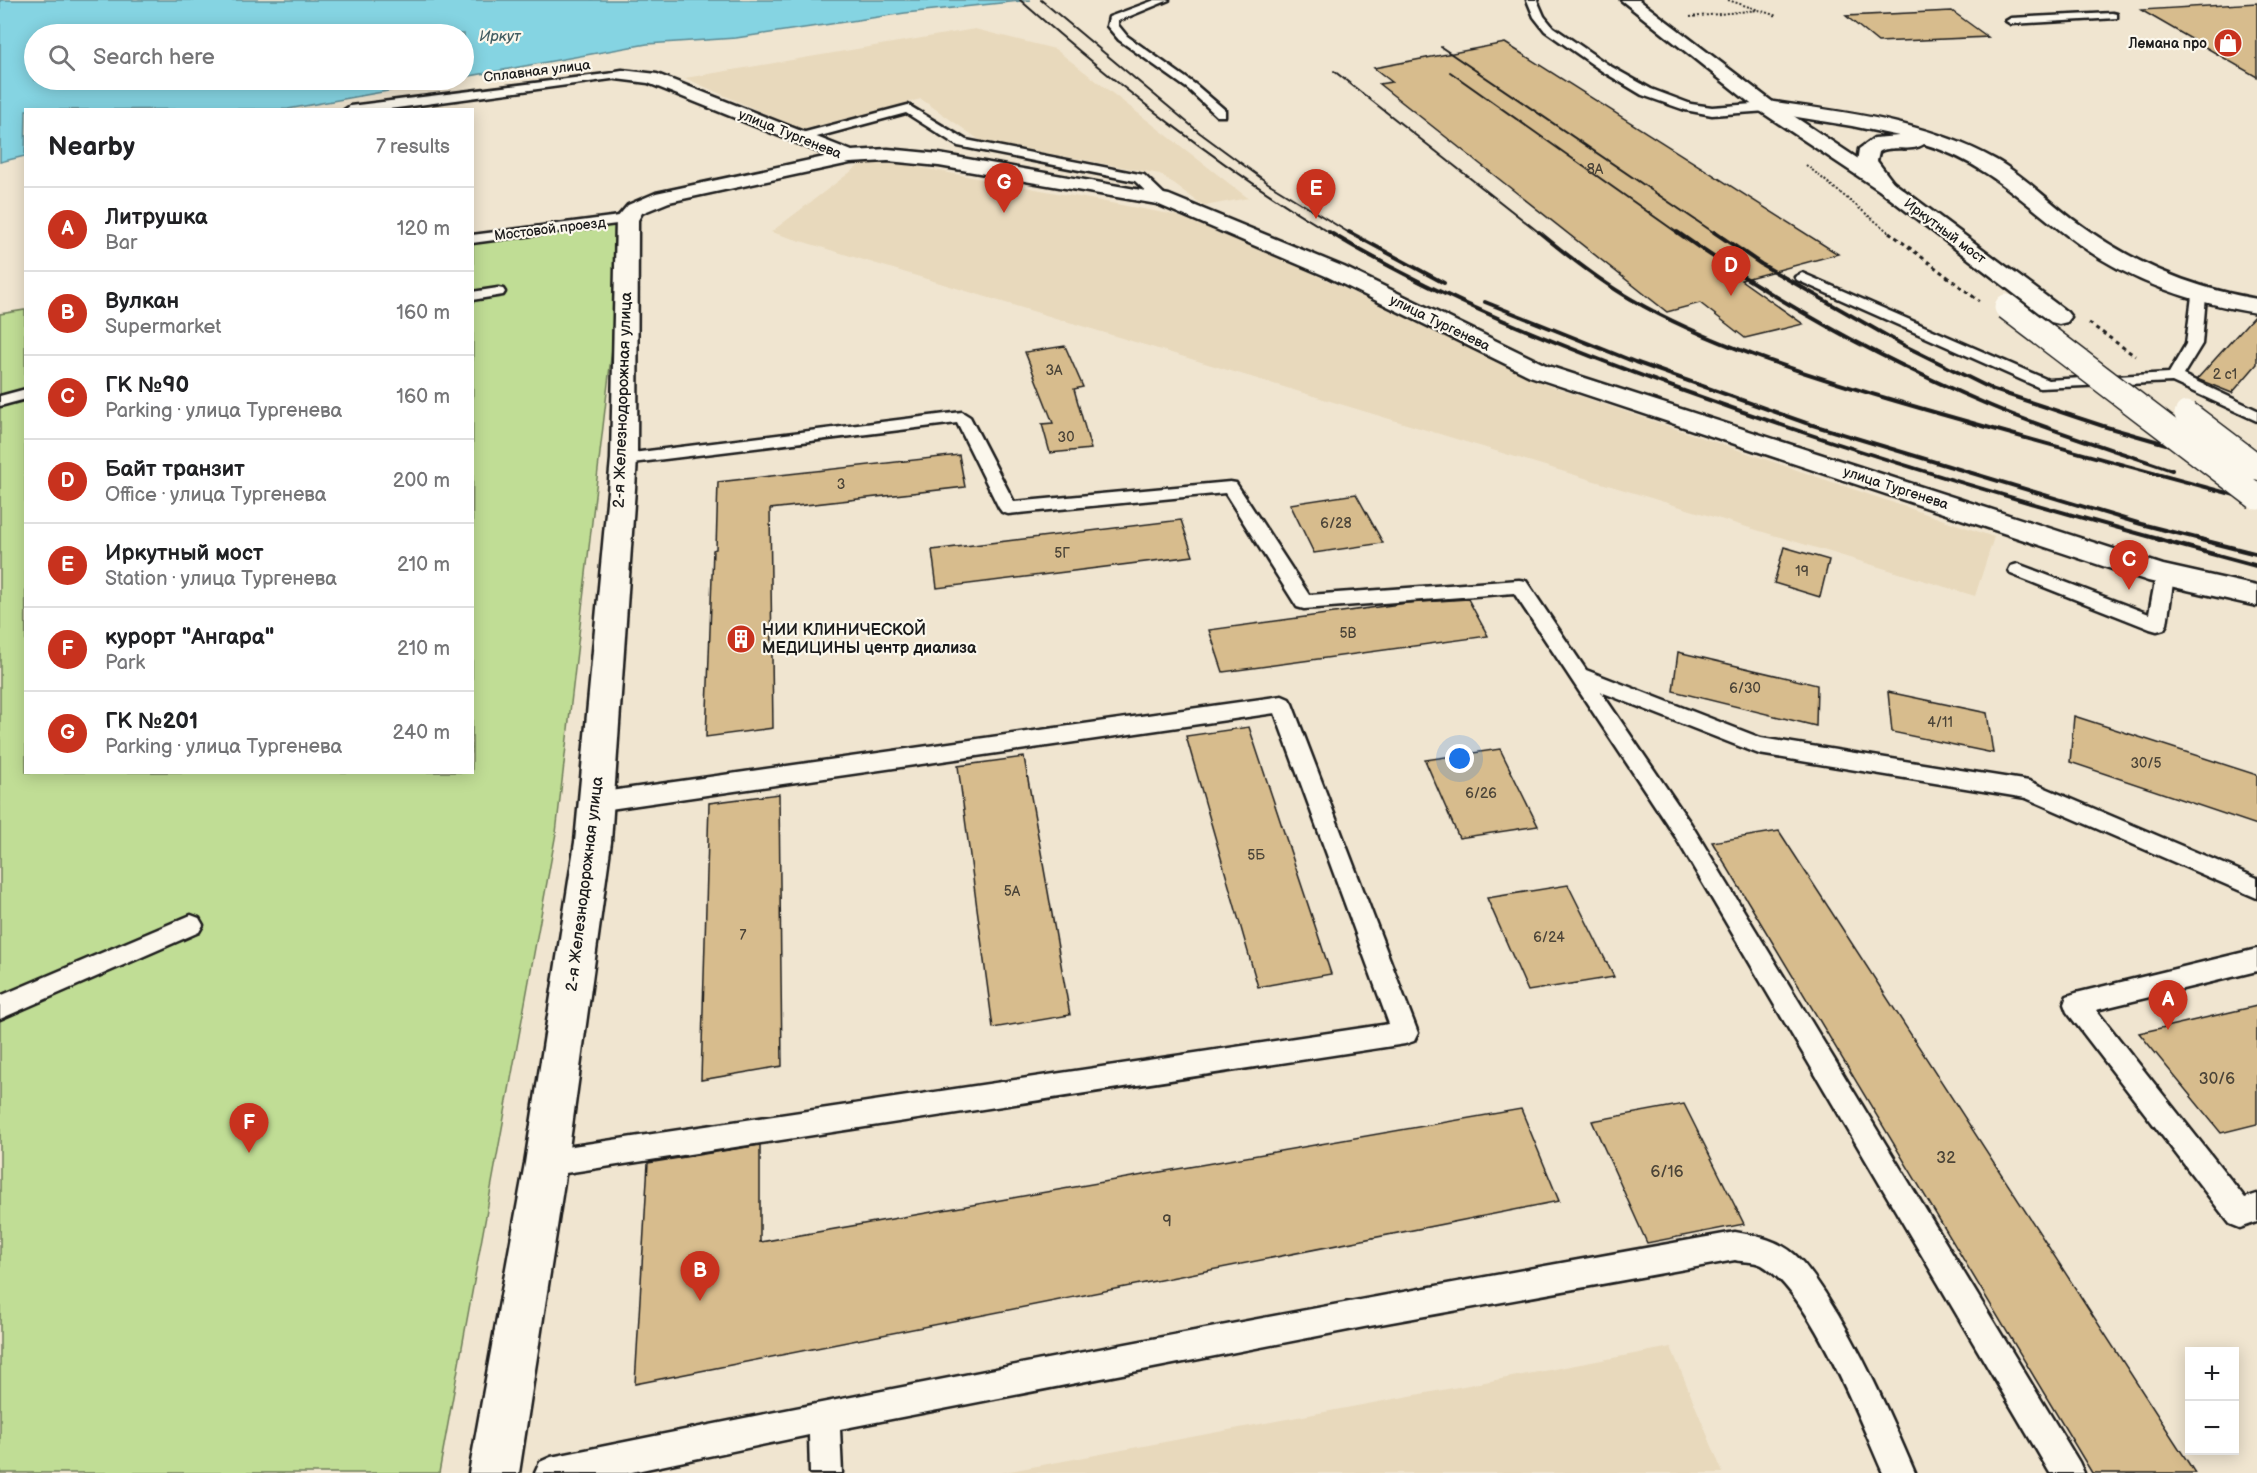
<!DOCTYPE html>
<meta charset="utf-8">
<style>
body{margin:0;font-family:"Balsamiq Sans",sans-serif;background:#f2f2f2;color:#202124}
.controls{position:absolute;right:18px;bottom:18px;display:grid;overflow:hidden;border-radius:0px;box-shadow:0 3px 15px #0003}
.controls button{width:54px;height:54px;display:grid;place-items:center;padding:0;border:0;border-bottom:2px solid #e0e0e0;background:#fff;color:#202124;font:30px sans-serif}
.you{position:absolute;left:1460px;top:759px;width:21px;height:21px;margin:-15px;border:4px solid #fff;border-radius:50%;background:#1a73e8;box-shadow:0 0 0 9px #1a73e833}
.badge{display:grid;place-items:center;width:39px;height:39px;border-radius:50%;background:#c8321e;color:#fff;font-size:20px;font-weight:700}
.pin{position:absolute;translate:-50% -50px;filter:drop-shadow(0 2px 3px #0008)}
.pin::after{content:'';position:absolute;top:32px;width:21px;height:18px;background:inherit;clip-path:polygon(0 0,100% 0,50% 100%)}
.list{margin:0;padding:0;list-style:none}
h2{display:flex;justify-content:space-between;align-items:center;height:78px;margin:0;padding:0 24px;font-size:26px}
h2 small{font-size:20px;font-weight:400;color:#757577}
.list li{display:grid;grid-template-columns:39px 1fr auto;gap:18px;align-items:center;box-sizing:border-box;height:84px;padding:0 24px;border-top:2px solid #e0e0e0}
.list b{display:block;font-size:22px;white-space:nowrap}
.list p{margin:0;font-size:20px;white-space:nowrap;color:#757577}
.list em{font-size:20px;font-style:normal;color:#757577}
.icon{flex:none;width:33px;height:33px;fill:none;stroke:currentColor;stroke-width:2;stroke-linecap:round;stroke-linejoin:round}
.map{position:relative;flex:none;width:2257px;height:1473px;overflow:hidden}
.search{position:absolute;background:#fff;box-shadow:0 3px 15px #0003;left:24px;top:24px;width:450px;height:66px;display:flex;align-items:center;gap:15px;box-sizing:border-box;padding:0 21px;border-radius:33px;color:#757577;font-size:22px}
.panel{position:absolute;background:#fff;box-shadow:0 3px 15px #0003;left:24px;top:108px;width:450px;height:666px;border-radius:0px}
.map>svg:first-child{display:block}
.built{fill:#e8d9bc}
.green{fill:#c0dd95;stroke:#6e7c58;stroke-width:1.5}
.water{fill:#85d4e2;stroke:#5b8a93;stroke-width:1.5}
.building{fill:#d7bc8d;stroke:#1c1c1c;stroke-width:1.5}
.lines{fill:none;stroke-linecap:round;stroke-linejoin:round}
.lane-casing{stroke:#1c1c1c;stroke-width:5}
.street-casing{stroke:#1c1c1c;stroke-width:5}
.secondary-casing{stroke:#1c1c1c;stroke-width:5}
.primary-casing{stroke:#1c1c1c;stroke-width:5}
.path-far1{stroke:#1c1c1c;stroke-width:2;stroke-dasharray:2 2;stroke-linecap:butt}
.path{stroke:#1c1c1c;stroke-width:3;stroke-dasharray:4 4;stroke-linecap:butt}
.lane{fill:#fbf7ec;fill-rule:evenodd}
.street{fill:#fbf7ec;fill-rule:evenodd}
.secondary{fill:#fbf7ec;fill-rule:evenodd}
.primary{fill:#fbf7ec;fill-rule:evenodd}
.rail-far2{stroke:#1c1c1c;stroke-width:2}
.rail-far1{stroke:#1c1c1c;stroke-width:4}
.rail{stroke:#1c1c1c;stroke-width:4.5}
.primary-bridge-casing{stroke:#1c1c1c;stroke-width:28;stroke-linecap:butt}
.primary-bridge{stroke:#fbf7ec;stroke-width:25}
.labels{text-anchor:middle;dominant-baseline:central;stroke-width:4.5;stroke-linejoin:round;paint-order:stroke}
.far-poi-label{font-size:14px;font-weight:bold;fill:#1c1c1c;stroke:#fbf7ec;text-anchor:end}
.far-street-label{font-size:14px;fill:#1c1c1c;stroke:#fbf7ec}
.number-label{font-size:14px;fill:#4b4438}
.far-water-label{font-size:15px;font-style:italic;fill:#415c61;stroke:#fbf7ec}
.street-label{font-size:16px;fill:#1c1c1c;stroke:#fbf7ec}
.poi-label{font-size:16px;font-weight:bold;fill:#1c1c1c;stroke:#fbf7ec;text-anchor:start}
.near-number-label{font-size:16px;fill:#4b4438}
</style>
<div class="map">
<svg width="2257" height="1473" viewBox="0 0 2257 1473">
<rect width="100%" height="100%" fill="#f0e5d0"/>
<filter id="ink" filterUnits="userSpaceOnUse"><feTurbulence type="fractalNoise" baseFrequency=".0167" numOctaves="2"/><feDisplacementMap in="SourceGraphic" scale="12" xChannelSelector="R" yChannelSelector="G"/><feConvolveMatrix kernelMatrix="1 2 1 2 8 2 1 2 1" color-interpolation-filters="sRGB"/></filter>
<g filter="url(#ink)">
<g class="built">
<polygon points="975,29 1055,49 1248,198 1204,206 1160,174 981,141 921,99 802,130 685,78"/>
<polygon points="869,158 1175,215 1274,255 1547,385 1994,537 1975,596 771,232"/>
<polygon points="1671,1347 1723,1473 1000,1473"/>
</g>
<polygon class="green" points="627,219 556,833 439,1473 0,1473 0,314 25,310 26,772 472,772 473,242"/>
<polygon class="water" points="0,0 1031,0 905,13 736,38 647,44 464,77 464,34 34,34 34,80 449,80 288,109 26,110 25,156 0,162"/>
<g class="building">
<polygon points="2257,3 2257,77 2141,10"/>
<polygon points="1952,11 1988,37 1878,42 1846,16"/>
<polygon points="1505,43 1838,254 1741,280 1803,324 1745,338 1700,303 1667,312 1379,84 1392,82 1374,68"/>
<polygon points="2255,315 2257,315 2257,364 2232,393 2197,379"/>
<polygon points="1065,346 1083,387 1074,389 1091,449 1050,453 1042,424 1053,423 1025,352"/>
<polygon points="959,455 965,487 770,509 773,728 706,737 713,550 716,549 718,482"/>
<polygon points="1356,494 1383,543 1314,553 1290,504"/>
<polygon points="1181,520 1193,556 937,588 932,550"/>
<polygon points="1784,547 1829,560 1820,597 1774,583"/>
<polygon points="1468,599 1488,636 1223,672 1209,630 1407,603"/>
<polygon points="1678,652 1817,685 1816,726 1673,691"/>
<polygon points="1888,692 1987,713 1993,753 1892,732"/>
<polygon points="2074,716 2257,775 2257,825 2070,762"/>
<polygon points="1249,727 1331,974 1258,987 1186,736"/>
<polygon points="1500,749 1538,826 1459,838 1425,760"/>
<polygon points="1024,757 1070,1015 993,1028 958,766"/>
<polygon points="779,794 782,1066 701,1080 709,803"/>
<polygon points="1779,831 2195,1473 2092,1473 1712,842"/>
<polygon points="1568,885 1614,977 1528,991 1487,898"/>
<polygon points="2257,1006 2257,1124 2221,1133 2139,1033"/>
<polygon points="1684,1104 1744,1224 1647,1243 1592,1121"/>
<polygon points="1521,1109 1559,1201 635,1384 648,1163 760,1145 760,1242"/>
</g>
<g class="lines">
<g class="lane-casing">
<g id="lane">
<polygon points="1155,0 1169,0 1118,21 1118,25 1127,36 1196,85 1225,110 1225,116 1217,116 1188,89 1119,40 1107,26 1109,17"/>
<polygon points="1527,0 1537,0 1544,16 1553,27 1610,66 1651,89 1691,104 1712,107 1767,103 1773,107 1767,111 1712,115 1685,110 1642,95 1602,71 1545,31 1534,17"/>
<polygon points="2113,13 2117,14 2117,18 2011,24 2006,21 2011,18"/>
<polygon points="622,72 628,75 626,77 382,110 344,110 350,106"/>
<polygon points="908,105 966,140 1144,175 1169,199 1167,202 1157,202 1135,181 958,146 906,113 798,142 792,138 794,135"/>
<polygon points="627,215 632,216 634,219 632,222 472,243 472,235"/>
<polygon points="1802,273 2048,380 2169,373 2186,344 2192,296 2199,292 2204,293 2206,296 2202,344 2183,375 2257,410 2257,421 2172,382 2040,388 1797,280 1795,277"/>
<polygon points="498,288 503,289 505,292 503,295 472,300 472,292"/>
<polygon points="26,389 26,399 0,406 0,396"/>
<polygon points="962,412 970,417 1014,502 1230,482 1236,483 1309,595 1519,580 1526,581 1586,670 1761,738 2029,781 2257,878 2257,898 2026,798 1759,754 1601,692 1691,824 2079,1462 2084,1473 2050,1473 1675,836 1514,593 1304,609 1297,607 1225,493 1008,514 1002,512 999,508 957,423 624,464 618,463 615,459 618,455 624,454"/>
<polygon points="2018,564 2149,614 2156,576 2158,572 2165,570 2172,572 2174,576 2167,624 2164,629 2157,631 2150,629 2011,574 2009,570 2011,566"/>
<polygon points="1282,696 1289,699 1292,704 1418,1033 1414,1041 1405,1044 546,1176 536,1172 532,1163 536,1154 546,1150 1389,1024 1275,713 596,811 588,808 585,802 588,796 596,793"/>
<polygon points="191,915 199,918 203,925 199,932 0,1019 0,996"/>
<polygon points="2257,949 2257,971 2096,1010 2245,1198 2257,1194 2257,1222 2240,1228 2230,1224 2067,1012 2064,1004 2067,996 2076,993"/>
<path d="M1735 1232C1757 1236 1776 1239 1794 1254 1806 1264 1816 1280 1825 1293 1861 1349 1889 1412 1915 1473H1883C1860 1421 1810 1293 1762 1265 1754 1261 1743 1262 1735 1260L1364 1327 840 1429 842 1473H810L809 1435 627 1473H535L540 1462 551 1457C945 1377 1339 1302 1735 1232Z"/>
</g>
</g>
<g class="street-casing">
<polygon id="street" points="622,70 657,74 852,151 888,149 939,154 1169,195 1344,267 1548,366 2163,565 2257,586 2257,606 2148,581 1530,376 1328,277 1157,204 939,166 888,161 850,163 669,202 642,213 638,220 637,459 611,842 567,1163 519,1473 469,1473 525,1163 575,842 611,459 616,219 628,205 656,193 829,156 648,83 616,79 613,75 616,71"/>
</g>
<g class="secondary-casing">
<path id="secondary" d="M1767 101C1843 112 1927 121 1996 160 2023 175 2046 199 2071 218 2128 261 2187 287 2257 299V313C2191 302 2130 282 2076 242 2024 204 1988 163 1924 144 1911 153 1892 144 1879 152L1877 161 1896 186 1893 190C1875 195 1866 175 1857 162L1859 149 1874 138 1899 136 1852 126 1760 111 1758 107 1760 103Z"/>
</g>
<g class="primary-casing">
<polygon id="primary" points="1621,0 1639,0 1774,103 1893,182 2067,312 2071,317 2067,322 2059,324 2051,322 1879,190 1760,111"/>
</g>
<g class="path-far1">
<polyline points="1728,0 1777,16"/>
<polyline points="1690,17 1758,10"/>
<polyline points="1806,165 1891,234"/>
</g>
<g class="path">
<polyline points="1889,232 1979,301"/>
<polyline points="2089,323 2135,356"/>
</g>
<use href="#lane" class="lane"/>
<use href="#street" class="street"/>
<use href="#secondary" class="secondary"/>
<use href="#primary" class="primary"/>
<g class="rail-far2">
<path d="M1020 0C1118 86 1220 167 1332 234"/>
<polyline points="1041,0 1200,133 1268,183 1351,234"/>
<polyline points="1441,47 1716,234"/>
<polyline points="1334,71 1541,234"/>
<polyline points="1450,72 1679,234"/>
</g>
<g class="rail-far1">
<path d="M1329 232C1440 299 1560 346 1681 390 1839 447 2000 496 2162 540"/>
<polyline points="1349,232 1444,283"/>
<path d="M1539 232C1568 256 1598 280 1631 299 1708 344 1803 373 1889 399 2011 435 2134 468 2257 501"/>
<path d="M1677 232C1776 302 1880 359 1991 406 2050 431 2112 449 2172 470"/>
<polyline points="1714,232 1761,264 1903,345 1994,390 2103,426 2257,470"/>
<polyline points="1485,302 1635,362 1806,423 2141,524 2204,540"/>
</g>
<g class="rail">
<polyline points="2157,539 2257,566"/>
<polyline points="2198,539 2257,554"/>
</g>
<g class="primary-bridge-casing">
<g id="primary-bridge">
<polyline points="2007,307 2257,497"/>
<polyline points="2187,414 2257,467"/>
</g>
</g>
<use href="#primary-bridge" class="primary-bridge"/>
</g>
</g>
<defs>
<g id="shop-disc" transform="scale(1.5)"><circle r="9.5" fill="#c8321e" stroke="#fbf7ec"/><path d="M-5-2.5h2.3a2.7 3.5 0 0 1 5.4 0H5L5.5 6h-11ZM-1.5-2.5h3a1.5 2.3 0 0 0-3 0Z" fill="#fff"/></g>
<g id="building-disc" transform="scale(1.5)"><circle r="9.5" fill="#c8321e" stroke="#fbf7ec"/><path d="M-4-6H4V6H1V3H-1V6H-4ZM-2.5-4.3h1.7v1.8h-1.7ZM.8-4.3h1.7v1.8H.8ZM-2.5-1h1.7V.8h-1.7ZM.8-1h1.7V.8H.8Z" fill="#fff"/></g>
</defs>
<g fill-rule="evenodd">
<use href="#shop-disc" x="2228" y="43"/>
<use href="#building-disc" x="741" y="639"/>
</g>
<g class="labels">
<g class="far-poi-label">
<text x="2207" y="43">Лемана про</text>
</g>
<g class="far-street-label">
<text transform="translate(537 71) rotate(-7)">Сплавная улица</text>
<text transform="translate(790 134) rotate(22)">улица Тургенева</text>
<text transform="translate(550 229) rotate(-7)">Мостовой проезд</text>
<text transform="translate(1945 231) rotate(37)">Иркутный мост</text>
<text transform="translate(1440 323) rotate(26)">улица Тургенева</text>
<text transform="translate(1896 488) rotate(18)">улица Тургенева</text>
</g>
<g class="number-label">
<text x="1595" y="169">8А</text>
<text x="1054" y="370">3А</text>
<text x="2225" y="374">2 с1</text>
<text x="1066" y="437">30</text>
<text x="841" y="484">3</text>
<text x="1336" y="523">6/28</text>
<text x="1062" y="553">5Г</text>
<text x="1802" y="571">19</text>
<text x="1348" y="633">5В</text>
<text x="1745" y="688">6/30</text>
<text x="1940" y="722">4/11</text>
<text x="2146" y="763">30/5</text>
<text x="1481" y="793">6/26</text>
<text x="1256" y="855">5Б</text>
<text x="1012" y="891">5А</text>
<text x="743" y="935">7</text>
<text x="1549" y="937">6/24</text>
</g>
<g class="far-water-label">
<text x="500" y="36">Иркут</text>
</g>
<g class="street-label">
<text transform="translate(623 400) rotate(-88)">2-я Железнодорожная улица</text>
<text transform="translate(585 884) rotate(-83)">2-я Железнодорожная улица</text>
</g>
<g class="poi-label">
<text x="762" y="630">НИИ КЛИНИЧЕСКОЙ<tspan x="762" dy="18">МЕДИЦИНЫ центр диализа</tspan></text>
</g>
<g class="near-number-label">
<text x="2217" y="1079">30/6</text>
<text x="1946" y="1158">32</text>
<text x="1667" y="1172">6/16</text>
<text x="1167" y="1221">9</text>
</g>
</g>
</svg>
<div class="controls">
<button>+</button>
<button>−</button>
</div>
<div class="you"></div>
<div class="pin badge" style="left:2168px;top:1030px">A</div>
<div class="pin badge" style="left:700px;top:1301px">B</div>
<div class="pin badge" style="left:2129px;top:590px">C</div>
<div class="pin badge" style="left:1731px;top:296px">D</div>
<div class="pin badge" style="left:1316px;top:219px">E</div>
<div class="pin badge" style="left:249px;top:1153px">F</div>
<div class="pin badge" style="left:1004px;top:213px">G</div>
<div class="search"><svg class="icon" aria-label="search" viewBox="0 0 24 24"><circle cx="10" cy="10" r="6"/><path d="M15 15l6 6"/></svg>Search here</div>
<section class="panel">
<h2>Nearby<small>7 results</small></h2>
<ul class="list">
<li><span class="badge">A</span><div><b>Литрушка</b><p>Bar</p></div><em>120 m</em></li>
<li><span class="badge">B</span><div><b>Вулкан</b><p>Supermarket</p></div><em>160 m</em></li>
<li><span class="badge">C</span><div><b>ГК №90</b><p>Parking · улица Тургенева</p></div><em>160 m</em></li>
<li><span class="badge">D</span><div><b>Байт транзит</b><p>Office · улица Тургенева</p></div><em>200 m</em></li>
<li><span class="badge">E</span><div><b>Иркутный мост</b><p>Station · улица Тургенева</p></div><em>210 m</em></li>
<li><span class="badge">F</span><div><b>курорт &quot;Ангара&quot;</b><p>Park</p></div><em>210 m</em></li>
<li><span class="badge">G</span><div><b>ГК №201</b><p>Parking · улица Тургенева</p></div><em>240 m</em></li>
</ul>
</section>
</div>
